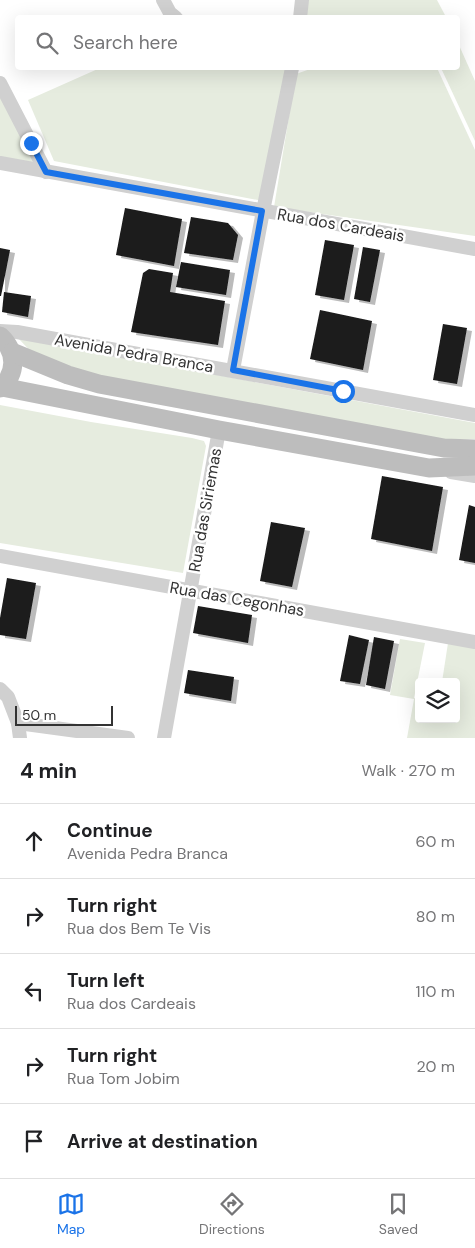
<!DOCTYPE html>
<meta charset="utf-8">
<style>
body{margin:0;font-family:"DM Sans",sans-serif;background:#f6f6f6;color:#202124}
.controls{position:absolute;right:15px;bottom:15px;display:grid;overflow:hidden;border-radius:5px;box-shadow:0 5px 20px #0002}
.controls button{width:45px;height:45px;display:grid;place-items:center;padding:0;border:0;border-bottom:1px solid #e0e0e0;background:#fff;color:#202124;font:25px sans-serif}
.scale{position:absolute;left:15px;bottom:12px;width:98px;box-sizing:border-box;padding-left:5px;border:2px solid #333;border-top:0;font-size:14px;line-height:18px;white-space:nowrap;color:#333;-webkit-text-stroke:4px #fff;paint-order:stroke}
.stop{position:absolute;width:15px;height:15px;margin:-11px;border:4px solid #1a73e8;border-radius:50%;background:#fff}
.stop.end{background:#1a73e8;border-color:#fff;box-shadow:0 1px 5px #0008}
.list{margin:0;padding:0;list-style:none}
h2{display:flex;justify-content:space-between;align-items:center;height:65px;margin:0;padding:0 20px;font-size:21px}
h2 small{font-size:16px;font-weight:400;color:#757577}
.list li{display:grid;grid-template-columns:32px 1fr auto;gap:15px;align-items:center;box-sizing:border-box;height:75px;padding:0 20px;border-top:1px solid #e0e0e0}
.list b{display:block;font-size:19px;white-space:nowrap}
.list p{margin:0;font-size:16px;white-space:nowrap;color:#757577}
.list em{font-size:16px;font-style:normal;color:#757577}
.icon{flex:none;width:28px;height:28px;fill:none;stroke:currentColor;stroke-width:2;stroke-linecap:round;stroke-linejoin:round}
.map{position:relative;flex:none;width:475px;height:738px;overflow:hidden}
.search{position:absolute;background:#fff;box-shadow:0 5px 20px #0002;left:15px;right:15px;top:15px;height:55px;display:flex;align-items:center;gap:12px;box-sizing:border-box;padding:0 18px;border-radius:5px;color:#757577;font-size:19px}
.sheet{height:440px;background:#fff}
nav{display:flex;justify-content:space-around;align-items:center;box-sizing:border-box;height:70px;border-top:1px solid #e0e0e0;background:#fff;font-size:14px;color:#757577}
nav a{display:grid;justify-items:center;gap:2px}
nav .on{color:#1a73e8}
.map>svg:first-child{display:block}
.green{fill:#e6ecdf}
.building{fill:#1a1a1a;filter:url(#shadow)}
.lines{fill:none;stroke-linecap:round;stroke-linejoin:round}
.street{stroke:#d0d0d0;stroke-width:14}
.secondary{stroke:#bdbdbd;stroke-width:19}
.route{stroke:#1a73e8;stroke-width:6}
.labels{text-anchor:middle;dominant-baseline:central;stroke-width:5;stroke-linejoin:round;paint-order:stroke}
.street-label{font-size:16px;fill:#333;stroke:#fff}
</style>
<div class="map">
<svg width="475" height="738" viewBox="0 0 475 738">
<defs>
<filter id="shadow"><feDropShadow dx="5" dy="3" stdDeviation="0" flood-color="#0004"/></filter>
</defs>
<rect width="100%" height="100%" fill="#fff"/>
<g class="green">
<polygon points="305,0 437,0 446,17 304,18"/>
<polygon points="458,43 475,81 475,141 441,68 458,68"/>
<polygon points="100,68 290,68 263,201 54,161 28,100"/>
<polygon points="313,68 437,68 475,150 475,236 274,207 296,74"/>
<polygon points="0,95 35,164 0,158"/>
<polygon points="18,338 475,423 475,439 444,440 74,371 36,357"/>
<polygon points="0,405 91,422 192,438 204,441 206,446 183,573 0,543"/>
<polygon points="400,639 425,643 414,698 419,700 419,719 456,719 456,682 442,682 448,643 475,648 475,738 407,738 414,699 390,695"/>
</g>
<g class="building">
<polygon points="125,208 182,219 174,266 116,255"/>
<polygon points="191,217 228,223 238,235 233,260 184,253"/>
<polygon points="325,240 354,245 344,300 315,295"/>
<polygon points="363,247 380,250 370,302 354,299"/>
<polygon points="0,248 10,250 1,296 0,296"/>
<polygon points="181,262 230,270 226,295 176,287"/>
<polygon points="149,269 173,273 170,292 225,301 218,345 131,332 143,273"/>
<polygon points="4,292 31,296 28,317 2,312"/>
<polygon points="320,310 372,321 363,370 310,359"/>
<polygon points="443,324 467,328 457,384 433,380"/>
<polygon points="382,476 443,487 432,551 371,539"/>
<polygon points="469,505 475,507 475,563 459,560"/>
<polygon points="271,522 305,528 292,587 260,581"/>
<polygon points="7,578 36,583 26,639 0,635 0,618"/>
<polygon points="198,606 252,615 248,643 193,633"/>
<polygon points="349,635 369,640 360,684 340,681"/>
<polygon points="374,637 394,641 385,689 366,685"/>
<polygon points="188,670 234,677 231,701 184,693"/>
</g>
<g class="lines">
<g class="street">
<polyline points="163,0 170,13 176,18"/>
<polyline points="300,18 302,0"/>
<polyline points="0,83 46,172"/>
<polyline points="0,163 475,249"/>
<polyline points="0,331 17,332 475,415"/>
<polyline points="233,370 263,211 292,68"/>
<polyline points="451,472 475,476"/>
<polyline points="0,556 475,642"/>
<polyline points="0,689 8,697 18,723 128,738"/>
<polyline points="18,723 20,738"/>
<polyline points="164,738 219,430"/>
</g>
<g class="secondary">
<path d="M0 336C16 351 18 373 0 388"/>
<polyline points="12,352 68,375 99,384 444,448 475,449"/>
<polyline points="2,387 219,430 429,468 475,466"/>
</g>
</g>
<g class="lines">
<polyline class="route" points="31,143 46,172 262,211 233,370 343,391"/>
</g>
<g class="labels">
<g class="street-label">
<text transform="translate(341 225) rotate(10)">Rua dos Cardeais</text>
<text transform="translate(134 353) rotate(10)">Avenida Pedra Branca</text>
<text transform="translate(205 510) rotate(-80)">Rua das Siriemas</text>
<text transform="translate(237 599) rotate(10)">Rua das Cegonhas</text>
</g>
</g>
</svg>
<div class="controls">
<button><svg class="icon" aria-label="layers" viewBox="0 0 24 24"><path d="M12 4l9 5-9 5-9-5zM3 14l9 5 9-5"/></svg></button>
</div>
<div class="scale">50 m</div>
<div class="stop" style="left:343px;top:391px"></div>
<div class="stop end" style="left:31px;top:143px"></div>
<div class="search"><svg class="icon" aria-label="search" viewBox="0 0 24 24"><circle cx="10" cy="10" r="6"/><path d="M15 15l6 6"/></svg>Search here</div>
</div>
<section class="sheet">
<h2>4 min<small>Walk · 270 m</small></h2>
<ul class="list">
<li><svg class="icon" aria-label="ahead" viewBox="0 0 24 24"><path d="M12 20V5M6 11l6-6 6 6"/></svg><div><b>Continue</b><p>Avenida Pedra Branca</p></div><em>60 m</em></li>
<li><svg class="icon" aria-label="right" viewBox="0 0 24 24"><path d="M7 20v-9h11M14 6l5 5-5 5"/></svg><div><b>Turn right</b><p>Rua dos Bem Te Vis</p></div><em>80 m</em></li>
<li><svg class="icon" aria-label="left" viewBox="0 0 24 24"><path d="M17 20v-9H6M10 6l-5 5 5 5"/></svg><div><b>Turn left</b><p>Rua dos Cardeais</p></div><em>110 m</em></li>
<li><svg class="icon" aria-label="right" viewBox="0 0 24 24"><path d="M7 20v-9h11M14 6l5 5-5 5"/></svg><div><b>Turn right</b><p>Rua Tom Jobim</p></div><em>20 m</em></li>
<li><svg class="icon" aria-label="arrive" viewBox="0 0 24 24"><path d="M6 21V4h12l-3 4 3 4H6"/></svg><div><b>Arrive at destination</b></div></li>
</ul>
</section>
<nav>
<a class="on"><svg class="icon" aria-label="map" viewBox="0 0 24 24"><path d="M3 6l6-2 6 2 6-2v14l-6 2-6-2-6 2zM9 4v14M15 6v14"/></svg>Map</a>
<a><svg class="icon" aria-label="directions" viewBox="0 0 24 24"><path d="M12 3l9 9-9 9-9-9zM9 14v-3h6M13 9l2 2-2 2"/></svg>Directions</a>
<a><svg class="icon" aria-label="saved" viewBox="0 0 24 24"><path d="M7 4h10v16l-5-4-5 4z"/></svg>Saved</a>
</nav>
